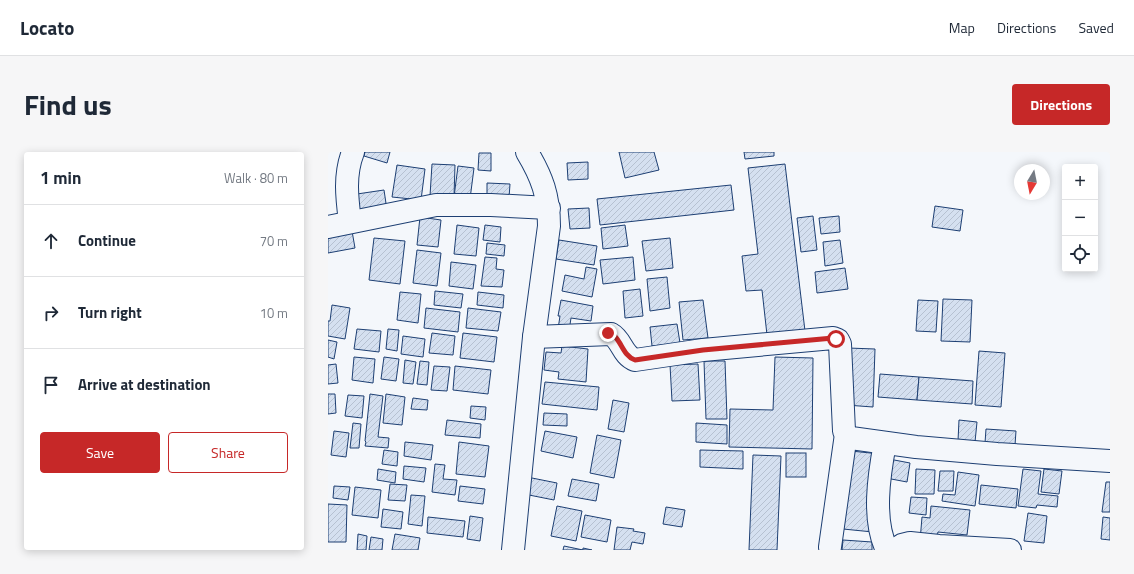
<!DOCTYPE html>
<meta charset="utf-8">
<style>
body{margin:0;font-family:"Titillium Web",sans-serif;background:#f6f6f7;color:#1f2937}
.controls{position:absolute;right:12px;top:12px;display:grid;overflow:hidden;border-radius:4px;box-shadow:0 2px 10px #0003}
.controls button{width:36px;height:36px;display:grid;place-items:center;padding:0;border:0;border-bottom:1px solid #e0e1e3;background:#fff;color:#1f2937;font:20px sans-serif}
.compass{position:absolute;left:686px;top:12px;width:36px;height:36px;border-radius:50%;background:#fff;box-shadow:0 2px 10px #0003;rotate:190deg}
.stop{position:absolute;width:12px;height:12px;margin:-9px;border:3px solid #c62828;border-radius:50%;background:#fff}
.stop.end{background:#c62828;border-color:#fff;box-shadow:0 1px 4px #0008}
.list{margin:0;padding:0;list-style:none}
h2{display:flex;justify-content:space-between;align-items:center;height:52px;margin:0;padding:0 16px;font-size:17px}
h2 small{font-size:13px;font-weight:400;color:#747a83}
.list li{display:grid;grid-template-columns:26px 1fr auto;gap:12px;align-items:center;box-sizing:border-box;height:72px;padding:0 16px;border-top:1px solid #e0e1e3}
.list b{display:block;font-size:15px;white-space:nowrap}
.list em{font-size:13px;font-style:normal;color:#747a83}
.actions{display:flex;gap:8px;padding:12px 16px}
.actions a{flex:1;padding:9px 0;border:1px solid #c62828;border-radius:4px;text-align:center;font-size:14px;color:#c62828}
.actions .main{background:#c62828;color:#fff}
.icon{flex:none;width:22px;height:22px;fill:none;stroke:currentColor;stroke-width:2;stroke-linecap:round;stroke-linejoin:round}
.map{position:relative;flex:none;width:782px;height:398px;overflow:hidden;border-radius:4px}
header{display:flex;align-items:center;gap:24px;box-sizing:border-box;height:56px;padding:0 20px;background:#fff;border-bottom:1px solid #e0e1e3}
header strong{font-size:19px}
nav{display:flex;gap:22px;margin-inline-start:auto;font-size:14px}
.intro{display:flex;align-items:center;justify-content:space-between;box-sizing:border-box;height:96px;padding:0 24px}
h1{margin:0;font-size:28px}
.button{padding:10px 18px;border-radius:4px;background:#c62828;color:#fff;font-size:14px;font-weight:700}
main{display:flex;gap:24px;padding:0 24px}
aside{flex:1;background:#fff;border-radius:4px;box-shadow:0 2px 10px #0003}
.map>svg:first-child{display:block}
.building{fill:url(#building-hatch);stroke:#1d3f73}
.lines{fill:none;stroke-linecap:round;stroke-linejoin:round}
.minor-casing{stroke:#1d3f73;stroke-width:24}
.minor{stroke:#f4f7fb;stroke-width:22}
.route{stroke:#c62828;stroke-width:5}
</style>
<header>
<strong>Locato</strong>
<nav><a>Map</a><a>Directions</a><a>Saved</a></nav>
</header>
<div class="intro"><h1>Find us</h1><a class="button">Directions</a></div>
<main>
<aside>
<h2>1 min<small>Walk · 80 m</small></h2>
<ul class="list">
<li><svg class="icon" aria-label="ahead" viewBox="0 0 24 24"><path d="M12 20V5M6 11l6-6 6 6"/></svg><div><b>Continue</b></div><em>70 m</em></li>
<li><svg class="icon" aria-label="right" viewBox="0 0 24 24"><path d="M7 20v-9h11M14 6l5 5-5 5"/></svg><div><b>Turn right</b></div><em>10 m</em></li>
<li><svg class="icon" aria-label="arrive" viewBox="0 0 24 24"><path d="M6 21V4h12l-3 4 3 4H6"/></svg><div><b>Arrive at destination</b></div></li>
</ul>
<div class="actions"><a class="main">Save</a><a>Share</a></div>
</aside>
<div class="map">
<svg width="782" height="398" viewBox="0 0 782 398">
<defs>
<pattern id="building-hatch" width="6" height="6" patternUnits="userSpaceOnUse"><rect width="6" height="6" fill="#d5e0f0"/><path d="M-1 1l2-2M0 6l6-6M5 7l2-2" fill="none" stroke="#b6c1d1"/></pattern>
</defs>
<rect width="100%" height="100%" fill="#f4f7fb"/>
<g class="building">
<polygon points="37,0 62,0 59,11 36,4"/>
<polygon points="291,0 326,0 331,18 297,26"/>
<polygon points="416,0 446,0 446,4 417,7"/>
<polygon points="151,1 163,1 163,19 150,18"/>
<polygon points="260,10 260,27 240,28 239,11"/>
<polygon points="104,12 127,13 126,45 102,44"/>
<polygon points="457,12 477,179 439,183 434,138 418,139 414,104 430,102 420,16"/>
<polygon points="69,13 97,17 93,48 64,45"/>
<polygon points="130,14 146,16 142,47 126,45"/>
<polygon points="159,31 182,32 181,46 159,44"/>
<polygon points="403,33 406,58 272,73 269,47"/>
<polygon points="56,38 59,58 32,62 29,42"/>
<polygon points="607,54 635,58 632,79 604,75"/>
<polygon points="261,56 262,76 242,77 240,57"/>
<polygon points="485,64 489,98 473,100 469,66"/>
<polygon points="511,64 512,80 493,82 491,66"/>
<polygon points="92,65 113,68 110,95 89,93"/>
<polygon points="129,73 151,76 148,104 126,102"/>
<polygon points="157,73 173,75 172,90 155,88"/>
<polygon points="297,73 300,94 275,97 273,76"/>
<polygon points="24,79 27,96 0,101 0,84"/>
<polygon points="46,86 77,89 72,132 41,128"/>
<polygon points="342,86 345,116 318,119 314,89"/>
<polygon points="231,88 269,94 266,113 228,107"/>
<polygon points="512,88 515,111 497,114 495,90"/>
<polygon points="159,91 177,93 176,104 158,102"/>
<polygon points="89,98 113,101 109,134 85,131"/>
<polygon points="157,105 169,106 168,117 176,118 174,135 153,134"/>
<polygon points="305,105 307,128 275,132 272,108"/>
<polygon points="123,110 148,113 145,137 121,134"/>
<polygon points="258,115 269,117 264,145 234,139 237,123 256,127"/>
<polygon points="517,116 520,137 489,141 487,120"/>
<polygon points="339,125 342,156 322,159 319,127"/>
<polygon points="312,137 315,164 297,166 295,139"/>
<polygon points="107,139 135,142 133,156 106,153"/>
<polygon points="72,140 93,142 90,171 69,168"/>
<polygon points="150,140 176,143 175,156 149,153"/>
<polygon points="615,147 644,148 642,190 613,189"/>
<polygon points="233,148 265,154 263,169 243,166 241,179 230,177 232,164 230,164"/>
<polygon points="375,148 380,186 355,188 351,150"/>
<polygon points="590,148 610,149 608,180 588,179"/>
<polygon points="4,153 22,156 17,187 0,184 0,169 2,169"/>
<polygon points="98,156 132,160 130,180 96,176"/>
<polygon points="140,156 173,160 170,179 138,176"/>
<polygon points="349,172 352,191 324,194 322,175"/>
<polygon points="29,177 53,179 51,200 26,197"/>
<polygon points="60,177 71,178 69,199 58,197"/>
<polygon points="104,181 127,184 125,203 101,201"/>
<polygon points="135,181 169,185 166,210 132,206"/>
<polygon points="75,184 97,187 95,205 73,202"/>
<polygon points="0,188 9,190 6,207 0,205"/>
<polygon points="234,194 260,197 258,230 230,227 231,220 216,218 218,200 233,201"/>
<polygon points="520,196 547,197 545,255 518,253"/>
<polygon points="651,199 677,201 673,255 647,253"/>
<polygon points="26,205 47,207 45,231 24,228"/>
<polygon points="56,205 71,207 68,229 53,227"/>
<polygon points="447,205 485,206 484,297 401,295 402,257 445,258"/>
<polygon points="77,208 88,210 85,232 75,231"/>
<polygon points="92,209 101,210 99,233 89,232"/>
<polygon points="376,209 397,209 399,267 378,267"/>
<polygon points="8,212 10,231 0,232 0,213"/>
<polygon points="370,212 372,248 344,249 342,213"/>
<polygon points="106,214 122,215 119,239 103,238"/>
<polygon points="127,214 163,218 160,242 125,238"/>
<polygon points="552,222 591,225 589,248 550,245"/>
<polygon points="591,225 645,229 644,252 589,248"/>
<polygon points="217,230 271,235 269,258 214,252"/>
<polygon points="0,242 7,242 8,261 0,262"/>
<polygon points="42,242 55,244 50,285 61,286 60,296 37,294 38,290 37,289"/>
<polygon points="58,242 77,245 74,273 55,271"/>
<polygon points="20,243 36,244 34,266 17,264"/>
<polygon points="85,246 100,248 99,258 83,257"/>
<polygon points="285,248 301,251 296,280 280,277"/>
<polygon points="143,254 158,255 157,268 142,266"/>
<polygon points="216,261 239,262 239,274 215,273"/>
<polygon points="119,268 153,272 152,286 117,283"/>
<polygon points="631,268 649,270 647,290 630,289"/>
<polygon points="25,271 33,272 31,296 22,296"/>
<polygon points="368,271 399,273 399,292 368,290"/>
<polygon points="658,277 688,279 687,293 657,291"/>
<polygon points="6,279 21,281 18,305 3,303"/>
<polygon points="217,279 249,285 245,306 213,299"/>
<polygon points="269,283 293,288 286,326 262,321"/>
<polygon points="77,290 105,293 103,308 76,304"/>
<polygon points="131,290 161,294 157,325 128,322"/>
<polygon points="56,298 70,300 69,314 54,312"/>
<polygon points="372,298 415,299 415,317 372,315"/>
<polygon points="523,299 552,302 545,380 515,377"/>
<rect x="458" y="301" width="20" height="24"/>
<polygon points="425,303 453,304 449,398 421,398"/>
<polygon points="561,307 582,311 579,330 558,326"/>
<polygon points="107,312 117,313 115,327 129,328 127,343 104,340"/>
<polygon points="76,314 98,316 96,330 75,327"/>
<polygon points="50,317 68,320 67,331 49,328"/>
<polygon points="588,317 607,318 606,342 587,342"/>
<polygon points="695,317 713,319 710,342 730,344 729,355 709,353 708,356 690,354"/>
<polygon points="716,317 734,319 731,342 713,340"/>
<polygon points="612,319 626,319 625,339 610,339"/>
<polygon points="630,320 651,323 647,354 614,349 615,342 627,343"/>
<polygon points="199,325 229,331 226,348 196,342"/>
<polygon points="244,327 271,332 268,349 240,344"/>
<polygon points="778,330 782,330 782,360 774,360"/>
<polygon points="62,332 79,333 77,349 60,348"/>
<polygon points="653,333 690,337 688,356 651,352"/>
<polygon points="6,334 22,335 20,348 5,346"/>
<polygon points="132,334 157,337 155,352 130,349"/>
<polygon points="27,335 53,338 50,366 24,363"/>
<polygon points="83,343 97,344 94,374 80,372"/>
<polygon points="583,345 599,346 598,363 581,361"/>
<polygon points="0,352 19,353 18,390 0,390"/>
<polygon points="229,354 254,359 248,389 223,384"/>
<polygon points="603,354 642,358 639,383 610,380 608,390 592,389 594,365 602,366"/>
<polygon points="338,355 357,358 354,375 335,372"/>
<polygon points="55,357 75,360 73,377 53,375"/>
<polygon points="700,361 719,364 716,391 696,389"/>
<polygon points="257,363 283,368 279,390 253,385"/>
<polygon points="142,364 155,366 152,389 139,387"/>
<polygon points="100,365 137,369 135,385 99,381"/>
<polygon points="775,365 782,366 782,388 773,387"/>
<polygon points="289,375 306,377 305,379 317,381 315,392 304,390 302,398 286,398"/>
<polygon points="30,382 39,384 38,398 29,398"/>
<polygon points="67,382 92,386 90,398 64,398"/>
<polygon points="43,385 55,387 54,398 41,398"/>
<polygon points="515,388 544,390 544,398 514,398"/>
<polygon points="236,394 255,398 255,396 264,398 235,398"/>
</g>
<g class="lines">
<g class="minor-casing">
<g id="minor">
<path d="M22 70C19 46 16 23 25 0"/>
<polyline points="0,75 108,53 163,53 221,56"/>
<path d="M206 185 283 182C294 188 294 203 307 208L375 198 505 186 510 188 512 192 516 279 520 284 523 286 588 295 669 302 782 309"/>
<path d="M557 291C551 323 544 368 559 398"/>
<polyline points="502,395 518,282"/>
<path d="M185 398 206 185 221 74C221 44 214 25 199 0"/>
<polyline points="566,398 574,393 582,391 611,394 682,398"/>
</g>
</g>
<use href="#minor" class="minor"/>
</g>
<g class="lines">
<path class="route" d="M280 181C293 183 293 203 307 208L375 198 505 186 508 187"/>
</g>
</svg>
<div class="controls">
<button>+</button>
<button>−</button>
<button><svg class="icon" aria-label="locate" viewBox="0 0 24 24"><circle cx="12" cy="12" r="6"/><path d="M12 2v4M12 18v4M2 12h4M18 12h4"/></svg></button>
</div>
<svg class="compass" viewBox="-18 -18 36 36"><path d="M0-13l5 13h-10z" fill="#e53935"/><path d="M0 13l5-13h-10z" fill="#747a83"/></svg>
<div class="stop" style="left:508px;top:187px"></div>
<div class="stop end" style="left:280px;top:181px"></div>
</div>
</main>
